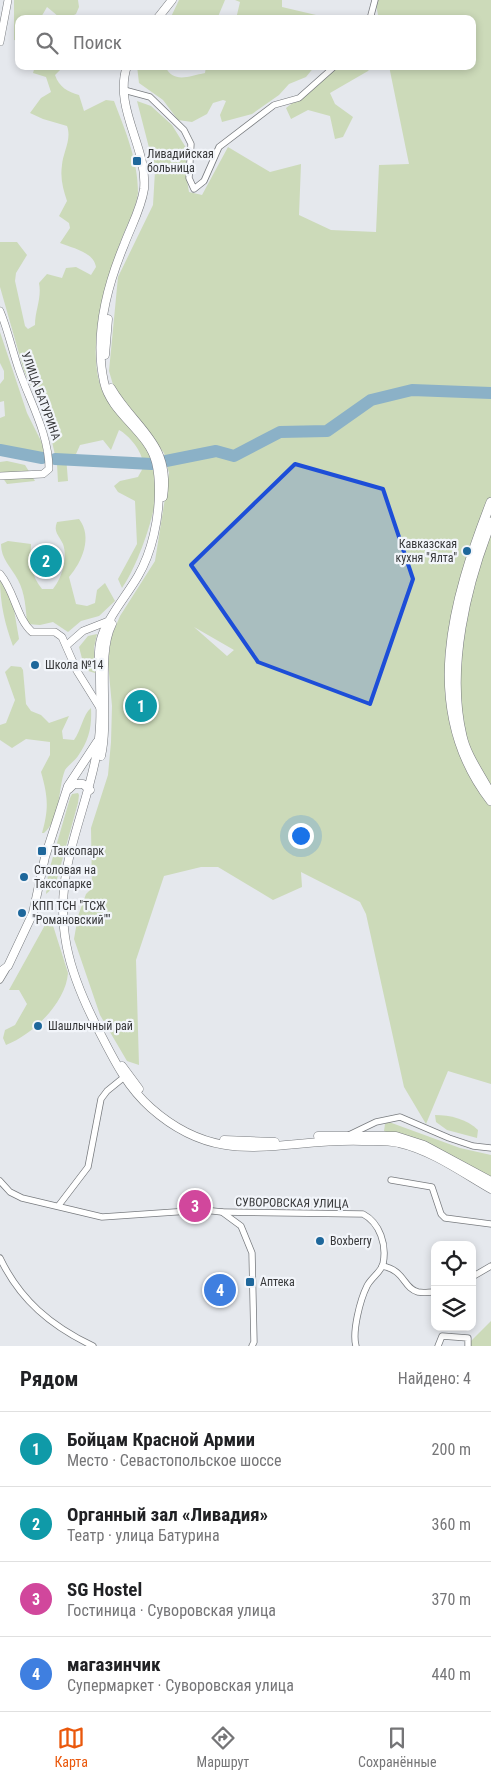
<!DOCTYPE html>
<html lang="ru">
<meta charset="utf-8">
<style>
body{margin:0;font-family:"Roboto Condensed",sans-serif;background:#f6f6f6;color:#202124}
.controls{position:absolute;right:15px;bottom:15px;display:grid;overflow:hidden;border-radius:10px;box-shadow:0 2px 8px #0003}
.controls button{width:45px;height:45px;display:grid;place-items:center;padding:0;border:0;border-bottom:1px solid #e0e0e0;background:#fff;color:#202124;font:25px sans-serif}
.you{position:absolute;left:300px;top:835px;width:18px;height:18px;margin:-12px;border:4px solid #fff;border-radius:50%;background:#1a73e8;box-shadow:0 0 0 8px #1a73e833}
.badge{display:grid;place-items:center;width:32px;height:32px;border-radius:50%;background:#ea580c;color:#fff;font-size:16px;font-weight:700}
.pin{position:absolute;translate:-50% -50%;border:2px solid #fff;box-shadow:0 1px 5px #0006}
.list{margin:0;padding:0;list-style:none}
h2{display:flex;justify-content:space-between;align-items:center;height:65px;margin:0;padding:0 20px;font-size:21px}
h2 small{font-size:16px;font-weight:400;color:#757577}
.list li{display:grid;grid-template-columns:32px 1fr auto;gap:15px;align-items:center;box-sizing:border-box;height:75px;padding:0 20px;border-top:1px solid #e0e0e0}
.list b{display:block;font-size:19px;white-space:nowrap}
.list p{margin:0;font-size:16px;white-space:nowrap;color:#757577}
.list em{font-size:16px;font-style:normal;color:#757577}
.icon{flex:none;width:28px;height:28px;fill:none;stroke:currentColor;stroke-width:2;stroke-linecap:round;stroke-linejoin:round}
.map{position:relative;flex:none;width:491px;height:1346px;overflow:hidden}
.search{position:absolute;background:#fff;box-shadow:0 2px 8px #0003;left:15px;right:15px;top:15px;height:55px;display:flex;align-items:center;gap:12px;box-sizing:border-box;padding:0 18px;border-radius:10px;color:#757577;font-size:19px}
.sheet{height:365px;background:#fff}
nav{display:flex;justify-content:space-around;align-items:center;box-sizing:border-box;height:70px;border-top:1px solid #e0e0e0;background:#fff;font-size:14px;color:#757577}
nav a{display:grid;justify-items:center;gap:2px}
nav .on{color:#ea580c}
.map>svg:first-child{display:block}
.green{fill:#ccdab9;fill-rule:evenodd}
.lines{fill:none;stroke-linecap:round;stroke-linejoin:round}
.river{stroke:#8bb1c7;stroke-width:12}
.minor-casing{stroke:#787b7f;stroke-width:7}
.tertiary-casing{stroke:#787b7f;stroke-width:8}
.secondary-casing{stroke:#787b7f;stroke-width:9}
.trunk-casing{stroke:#787b7f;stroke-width:10}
.minor{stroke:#fff;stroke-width:5.5}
.tertiary{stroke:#fff;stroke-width:7}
.secondary{stroke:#fff;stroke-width:8}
.trunk{stroke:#fff;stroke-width:9}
.marked{fill:#1d4ed8;fill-opacity:0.2;stroke:#1d4ed8;stroke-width:4;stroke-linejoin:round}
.poi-dot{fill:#1e679b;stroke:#f2f5fa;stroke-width:2}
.labels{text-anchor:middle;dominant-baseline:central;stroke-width:4.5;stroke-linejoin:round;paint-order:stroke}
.poi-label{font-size:12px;fill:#37383a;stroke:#f2f5fa;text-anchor:start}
.street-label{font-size:12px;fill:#37383a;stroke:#f2f5fa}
</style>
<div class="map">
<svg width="491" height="1346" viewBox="0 0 491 1346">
<rect width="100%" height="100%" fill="#e5e8ed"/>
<g class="green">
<path d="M14 0H78L79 7 76 14C60 22 59 16 47 7L40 19H19V41L14 40Z"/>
<polygon points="179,0 225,0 217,19 170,19"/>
<polygon points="235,0 282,0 282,7 316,15 313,19 236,19 240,2"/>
<path d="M375 0H491V1084L448 1071 426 1124 404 1087 366 914 360 902 301 872 302 887 273 900 218 867H201L164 876 136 960 139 1065 127 1061 100 1015 74 939 78 916 86 894 92 888 91 828 108 775 111 742 112 706 108 663 111 637 120 616 155 561 169 473 164 453 114 388 109 371 118 277 153 205 155 171 137 101 151 106 172 125 188 151 185 169 189 192 202 195 228 147 270 172 301 164 299 215 331 230 376 232 379 165 409 164 389 66H472V19H376L378 15ZM194 627 234 650 227 656Z"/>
<path d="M35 66H64L55 75C59 87 68 92 79 95L84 111 106 100 114 101C125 130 138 160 138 192 137 206 127 225 122 238 107 278 91 328 97 371 102 409 129 421 148 449 151 454 156 464 157 470 162 499 139 564 122 588L118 579 137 544 135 501 118 492 114 486 120 481 138 477C140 473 143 469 143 466 144 453 129 435 119 430L111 450 103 440 80 445 76 454 66 456 68 481 58 482 57 464 47 419 24 371 0 287V242H17L27 255 16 273 15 281 25 326 28 329 35 325C35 310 42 298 39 283L47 274 62 278 66 268 76 267 91 275 96 267C94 252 72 248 60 243L70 228 69 223 59 216 67 201C63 189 60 178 62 165 63 152 72 139 67 126L43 119 30 113 41 98 51 92 46 77 33 73Z"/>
<path d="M137 66H165C173 84 189 76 205 73L206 66H315L306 77 289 84 279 95 252 114 222 122 220 115 226 101 223 100 213 103 207 114 192 122 178 120 163 100 139 83Z"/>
<polygon points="340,66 372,66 368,71 330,93 335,104 353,117 343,137 335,139 330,116 308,110 291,119 286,108"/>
<polygon points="0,332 27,413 44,447 43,452 35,454 0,454 0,418 5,416 4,401 0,402 0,384 4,379 4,371 0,363"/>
<polygon points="7,461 25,465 35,481 7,484 0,474 0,462"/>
<path d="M79 519C93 537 82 562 69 577L76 604 87 606 95 603 97 590 105 583 115 601 99 616 81 621 68 632 53 622 40 625 27 624C26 609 25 593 18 580 11 567 1 559 1 544L8 541 31 544C30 561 31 576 42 589H53C62 578 68 558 63 544 59 535 53 532 57 522Z"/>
<path d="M0 580 13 604 19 639 13 646C5 625 0 603 0 580Z"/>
<polygon points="97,634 94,648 95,673 85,670 79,647 88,636"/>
<path d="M11 666 21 667 23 670 26 704 31 711 41 715 49 723 69 716 62 731 63 739 74 740C81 731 83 714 91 708 92 727 89 740 78 756 75 761 68 765 65 770 57 791 62 817 44 833H42C49 808 48 797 41 772L50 755V742L26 739 12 748 0 740V725L6 723 15 700 5 672Z"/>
<polygon points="78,793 79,795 78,803 55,886 46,894 48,874 70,798 72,794"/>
<path d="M50 916 68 973C66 1003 32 1035 6 1045L3 1038 5 1030 15 1025 27 1004 19 990H9Z"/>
<path d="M435 1115C450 1115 467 1119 478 1130L477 1138 447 1130 436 1122Z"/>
<polygon points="389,1122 460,1148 491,1155 491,1177 384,1131 385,1124"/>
<polygon points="491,1321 491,1346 471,1346 471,1341"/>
</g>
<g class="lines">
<g class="river">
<polyline points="0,450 42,458"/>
<polyline points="55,459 152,464"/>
<polyline points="166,461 216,451 234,456 280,432 327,431 371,400 412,390 491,393"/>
</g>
<g class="minor-casing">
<g id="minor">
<polyline points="370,19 375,0"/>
<polyline points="124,90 150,97 184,130 191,144 189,178 194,189 204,181 219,147 274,105 299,98 335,66"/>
<polyline points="0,980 6,970"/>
<polyline points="349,1135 376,1122 400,1117 449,1138 473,1146 491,1148"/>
<polyline points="391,1180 432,1187 441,1214 445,1218 491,1224"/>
<polyline points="0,1181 10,1192 22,1198 102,1217 204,1210 222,1212 241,1226 252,1253 254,1342 252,1346"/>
<polyline points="59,1205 88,1167 101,1099 107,1091 123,1078"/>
<path d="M222 1212 363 1214C380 1223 387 1245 383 1264 381 1272 371 1278 367 1286 360 1300 352 1332 356 1346"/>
<path d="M0 1258C20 1300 51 1326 93 1346"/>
<path d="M382 1266C405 1270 403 1288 418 1292 423 1293 429 1292 435 1292"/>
<polyline points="472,1277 491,1266"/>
<polyline points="438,1346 442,1336 468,1338 468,1346"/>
</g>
</g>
<g class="tertiary-casing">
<g id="tertiary">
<polyline points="0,42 8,0"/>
<path d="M0 311C8 330 12 350 19 370 30 402 49 434 49 469L43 474 0 476"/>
<path d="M0 574C15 592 16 617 32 632H55L62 637 77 671 100 708"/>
<polyline points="67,645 83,631 111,620"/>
</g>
</g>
<g class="secondary-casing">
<g id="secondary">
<polyline points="157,19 172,0"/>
<path d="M127 66C113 108 148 148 144 189 141 209 131 226 124 245 107 286 94 337 104 382 111 414 148 431 156 462 158 470 159 482 159 491 159 519 152 552 138 576 127 595 111 613 103 633 97 647 99 663 100 677 100 702 102 726 97 751 91 787 77 822 69 858 54 923 68 971 98 1029 113 1058 126 1086 151 1108 222 1171 280 1138 362 1141 374 1141 387 1140 399 1143 431 1150 463 1173 491 1189"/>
<polyline points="105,355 108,319"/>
<path d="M111 388C135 429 171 443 163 497"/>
<path d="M101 756C110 717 96 655 112 624"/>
<polyline points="69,789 74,784 83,784 90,790"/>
<polyline points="0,972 8,966 33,913 45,857 68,786 97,742"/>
<polyline points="122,1066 139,1089"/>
<polyline points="318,1136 396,1136 424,1145 491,1181"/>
<polyline points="224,1140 275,1142"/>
</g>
</g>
<g class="trunk-casing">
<g id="trunk">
<path d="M491 502C453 600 420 709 491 801"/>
<path d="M489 791C480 774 466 755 462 736 446 668 466 585 491 522"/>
</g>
</g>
<use href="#minor" class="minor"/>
<use href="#tertiary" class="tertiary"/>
<use href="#secondary" class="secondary"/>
<use href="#trunk" class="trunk"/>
</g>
<path class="marked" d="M295 464 383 489 413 579 370 704 258 662 191 565Z"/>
<g class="poi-dot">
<rect x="132" y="156" width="10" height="10" rx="2.5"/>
<circle cx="467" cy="551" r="5"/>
<circle cx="35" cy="665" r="5"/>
<rect x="37" y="846" width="10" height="10" rx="2.5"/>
<circle cx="24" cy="877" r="5"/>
<circle cx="22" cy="913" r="5"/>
<circle cx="38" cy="1026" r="5"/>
<circle cx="320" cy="1241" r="5"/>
<rect x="245" y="1277" width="10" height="10" rx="2.5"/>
</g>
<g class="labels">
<g class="poi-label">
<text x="147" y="154">Ливадийская<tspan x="147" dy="14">больница</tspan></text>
<text x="457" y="544" text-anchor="end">Кавказская<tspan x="457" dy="14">кухня "Ялта"</tspan></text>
<text x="45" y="665">Школа №14</text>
<text x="52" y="851">Таксопарк</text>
<text x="34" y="870">Столовая на<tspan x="34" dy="14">Таксопарке</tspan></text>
<text x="32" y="906">КПП ТСН "ТСЖ<tspan x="32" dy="14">"Романовский""</tspan></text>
<text x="48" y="1026">Шашлычный рай</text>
<text x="330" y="1241">Boxberry</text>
<text x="260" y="1282">Аптека</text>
</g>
<g class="street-label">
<text transform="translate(41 396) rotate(70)">УЛИЦА БАТУРИНА</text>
<text transform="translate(292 1203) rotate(1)">СУВОРОВСКАЯ УЛИЦА</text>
</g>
</g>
</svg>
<div class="controls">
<button><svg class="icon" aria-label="locate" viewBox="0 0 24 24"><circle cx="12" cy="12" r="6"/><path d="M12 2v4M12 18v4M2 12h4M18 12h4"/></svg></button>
<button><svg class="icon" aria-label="layers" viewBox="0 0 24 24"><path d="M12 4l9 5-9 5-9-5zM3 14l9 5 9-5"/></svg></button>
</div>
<div class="you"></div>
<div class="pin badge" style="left:141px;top:706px;background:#0f9aa8">1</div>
<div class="pin badge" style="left:46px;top:561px;background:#0f9aa8">2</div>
<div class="pin badge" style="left:195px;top:1206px;background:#d1479c">3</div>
<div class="pin badge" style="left:220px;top:1290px;background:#3f7fe0">4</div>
<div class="search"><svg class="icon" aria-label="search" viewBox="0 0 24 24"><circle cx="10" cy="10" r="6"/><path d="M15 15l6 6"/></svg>Поиск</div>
</div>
<section class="sheet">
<h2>Рядом<small>Найдено: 4</small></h2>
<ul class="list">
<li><span class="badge" style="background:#0f9aa8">1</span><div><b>Бойцам Красной Армии</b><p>Место · Севастопольское шоссе</p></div><em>200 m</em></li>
<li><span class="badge" style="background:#0f9aa8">2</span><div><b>Органный зал «Ливадия»</b><p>Театр · улица Батурина</p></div><em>360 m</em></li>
<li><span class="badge" style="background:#d1479c">3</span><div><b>SG Hostel</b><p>Гостиница · Суворовская улица</p></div><em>370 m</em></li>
<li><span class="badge" style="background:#3f7fe0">4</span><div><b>магазинчик</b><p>Супермаркет · Суворовская улица</p></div><em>440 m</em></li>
</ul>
</section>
<nav>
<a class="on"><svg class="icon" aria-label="map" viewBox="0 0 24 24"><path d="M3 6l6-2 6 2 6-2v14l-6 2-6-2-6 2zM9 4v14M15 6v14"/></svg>Карта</a>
<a><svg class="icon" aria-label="directions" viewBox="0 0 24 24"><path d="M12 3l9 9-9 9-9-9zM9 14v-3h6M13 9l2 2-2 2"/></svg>Маршрут</a>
<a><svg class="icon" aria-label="saved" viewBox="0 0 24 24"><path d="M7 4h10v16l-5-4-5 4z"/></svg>Сохранённые</a>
</nav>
